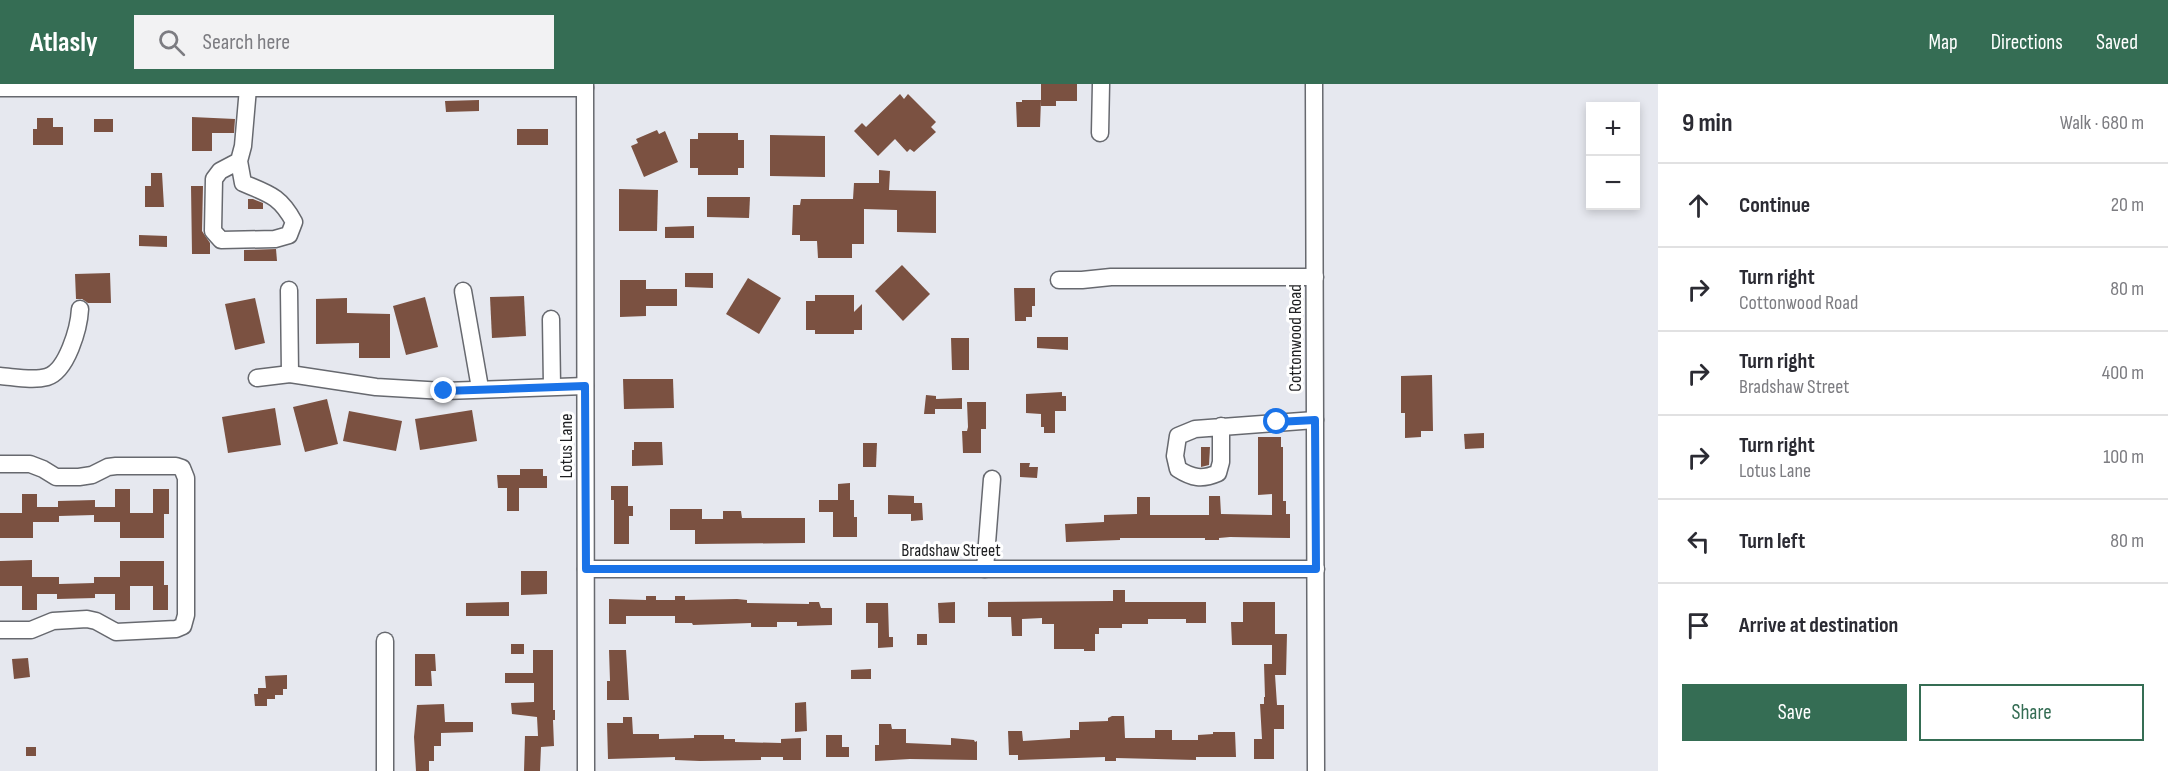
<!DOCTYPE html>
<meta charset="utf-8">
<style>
body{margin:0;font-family:"Sofia Sans Condensed",sans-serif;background:#f2f2f3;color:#2b2b33}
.controls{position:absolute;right:18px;top:18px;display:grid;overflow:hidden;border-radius:0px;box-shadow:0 3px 9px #0003}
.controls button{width:54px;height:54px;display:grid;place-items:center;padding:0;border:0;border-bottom:2px solid #e1e1e2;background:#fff;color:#2b2b33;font:30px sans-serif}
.stop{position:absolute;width:18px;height:18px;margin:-14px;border:4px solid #1a73e8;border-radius:50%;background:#fff}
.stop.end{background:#1a73e8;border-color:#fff;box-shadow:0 2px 6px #0008}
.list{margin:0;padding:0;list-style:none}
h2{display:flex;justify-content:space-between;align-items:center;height:78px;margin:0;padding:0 24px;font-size:26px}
h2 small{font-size:20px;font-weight:400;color:#7c7c81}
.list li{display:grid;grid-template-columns:39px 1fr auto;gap:18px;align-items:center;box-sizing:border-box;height:84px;padding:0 24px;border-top:2px solid #e1e1e2}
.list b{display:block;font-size:22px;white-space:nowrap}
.list p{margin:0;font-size:20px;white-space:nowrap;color:#7c7c81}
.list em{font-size:20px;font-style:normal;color:#7c7c81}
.actions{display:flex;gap:12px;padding:18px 24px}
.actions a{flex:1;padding:14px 0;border:2px solid #356d54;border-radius:0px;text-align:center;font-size:21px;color:#356d54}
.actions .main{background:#356d54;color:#fff}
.icon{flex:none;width:33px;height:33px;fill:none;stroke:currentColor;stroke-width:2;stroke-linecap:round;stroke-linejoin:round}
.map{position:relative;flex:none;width:1658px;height:687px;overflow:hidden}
header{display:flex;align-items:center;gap:36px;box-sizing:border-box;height:84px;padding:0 30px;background:#356d54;color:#fff}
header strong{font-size:28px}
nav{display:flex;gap:33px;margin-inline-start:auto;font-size:21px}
.search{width:420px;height:54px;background:#f2f2f3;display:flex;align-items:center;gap:15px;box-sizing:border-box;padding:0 21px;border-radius:0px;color:#7c7c81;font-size:22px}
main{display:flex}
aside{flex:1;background:#fff}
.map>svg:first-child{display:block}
.building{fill:#7b5141}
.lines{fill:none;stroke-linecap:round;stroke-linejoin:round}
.minor-casing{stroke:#67696f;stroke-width:19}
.minor{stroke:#fff;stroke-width:16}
.route{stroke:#1a73e8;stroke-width:8}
.labels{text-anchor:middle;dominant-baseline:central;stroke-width:6;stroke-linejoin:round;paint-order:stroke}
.street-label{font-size:18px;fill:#1e1f21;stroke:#fff}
</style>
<header>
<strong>Atlasly</strong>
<div class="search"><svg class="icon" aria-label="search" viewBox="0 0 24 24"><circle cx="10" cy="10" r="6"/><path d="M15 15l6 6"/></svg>Search here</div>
<nav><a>Map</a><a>Directions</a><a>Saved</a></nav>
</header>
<main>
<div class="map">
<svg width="1658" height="687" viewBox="0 0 1658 687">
<rect width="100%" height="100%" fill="#e6e8ef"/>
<g class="building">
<polygon points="1041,0 1077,0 1077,17 1056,17 1056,22 1041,22"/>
<polygon points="900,10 904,15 908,10 936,38 931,43 936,48 914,68 910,65 907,68 895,55 878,72 854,47 862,39 866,43"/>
<polygon points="479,16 479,27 446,28 445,17"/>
<polygon points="1022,16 1041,16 1040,43 1017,43 1016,18 1022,18"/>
<polygon points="192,33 235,35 234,49 212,49 212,67 192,67"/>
<polygon points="37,34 53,34 53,43 63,43 63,61 33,61 33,45 37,45"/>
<rect x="94" y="35" width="19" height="13"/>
<rect x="517" y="45" width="31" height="16"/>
<polygon points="657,46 659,50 665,47 678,78 644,93 631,62 638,59 636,55"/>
<polygon points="698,49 738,49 738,56 744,56 744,84 738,84 738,91 698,91 698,84 690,84 690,55 698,55"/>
<polygon points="770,51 825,52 825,93 770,92"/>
<polygon points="879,86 890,87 889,106 936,107 936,149 897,148 897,126 864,125 864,160 852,160 852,174 818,174 817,157 800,157 800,151 792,151 793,121 800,121 801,115 853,115 854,99 879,99"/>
<polygon points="151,89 162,89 164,123 145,123 145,102 151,102"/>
<polygon points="191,102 203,102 202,147 210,159 210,170 192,170"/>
<polygon points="619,105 658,106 657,147 619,147"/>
<polygon points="707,113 750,113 749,134 707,133"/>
<polygon points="248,115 253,115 263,119 263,125 248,125"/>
<polygon points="694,142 694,154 665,154 665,143"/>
<polygon points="139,151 167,152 167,163 139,162"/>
<polygon points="276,165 277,177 244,177 244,166"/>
<polygon points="902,181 930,210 903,237 875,207"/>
<polygon points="110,189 111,219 88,219 82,215 76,215 75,190"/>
<polygon points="685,189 713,189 713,204 685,203"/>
<polygon points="748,194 781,214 759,250 726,230"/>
<polygon points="620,196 646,196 646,205 677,205 677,222 646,222 646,232 620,233"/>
<polygon points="1014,204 1035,204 1035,222 1032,222 1032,233 1026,233 1026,237 1015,237"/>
<polygon points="815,211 854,211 854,228 862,220 862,246 854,246 854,250 815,250 815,246 806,246 806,217 815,217"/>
<polygon points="524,212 526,252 492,254 490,213"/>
<polygon points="425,213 438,263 406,271 393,222"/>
<polygon points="255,214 265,259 235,266 225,220"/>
<polygon points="347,214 347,229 390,230 390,274 359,274 359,259 316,260 316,215"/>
<polygon points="1037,253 1068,253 1068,266 1037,264"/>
<polygon points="951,254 969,254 969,286 952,286"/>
<polygon points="1432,291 1433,347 1421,347 1421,353 1405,354 1405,329 1401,329 1401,292"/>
<polygon points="623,295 673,295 674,324 624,325"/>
<polygon points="1062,308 1062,312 1066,312 1066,327 1055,327 1055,349 1044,349 1044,343 1041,343 1041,330 1026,329 1026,310"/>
<polygon points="926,311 936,312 936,315 962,314 962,325 935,325 935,330 924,330"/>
<polygon points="327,315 338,360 305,368 293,323"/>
<polygon points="967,318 986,318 986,345 981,345 981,369 963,369 962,347 967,347 968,343"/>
<polygon points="275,324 281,361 228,369 222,333"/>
<polygon points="472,326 477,357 420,366 415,335"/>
<polygon points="349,327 402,337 396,367 343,357"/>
<polygon points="1484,349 1484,364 1465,365 1464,350"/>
<polygon points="1258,353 1281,353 1281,363 1283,363 1283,417 1286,417 1286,430 1290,430 1290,454 1230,453 1219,454 1219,456 1205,456 1205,454 1120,454 1120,456 1066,458 1065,440 1104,438 1104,431 1137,430 1137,413 1150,413 1150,431 1209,431 1209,412 1220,412 1221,430 1272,431 1272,410 1258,411"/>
<polygon points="634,358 662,358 663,381 632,382 632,366 634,366"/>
<polygon points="863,359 877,359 876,383 863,383"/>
<polygon points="1201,363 1210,363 1209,381 1201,383"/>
<polygon points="1020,379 1030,379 1029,383 1038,383 1037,394 1020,393"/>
<polygon points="520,385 543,385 543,392 547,392 547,404 519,404 519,427 507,427 507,404 498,404 497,391 520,391"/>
<polygon points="850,399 850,416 854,416 854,433 857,433 857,453 833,453 833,428 819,428 819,416 838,416 838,400"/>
<polygon points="611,402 628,402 628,422 633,422 633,432 629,432 629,460 614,460 614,416 611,416"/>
<polygon points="115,405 130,405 130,429 153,429 153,405 169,405 169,430 164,430 164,454 120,454 120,438 94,438 94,431 59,432 59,438 33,438 33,454 0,454 0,429 22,429 22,410 37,410 37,423 58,423 58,417 95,416 95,423 115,423"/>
<polygon points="888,411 914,412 914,419 922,419 923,436 911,437 911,430 888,430"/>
<polygon points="670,425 702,425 702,435 723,435 723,427 741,427 742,434 805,434 805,459 695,460 695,446 670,446"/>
<polygon points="32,476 32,493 59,493 59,500 94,499 94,493 120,493 120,477 164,477 164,501 168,501 168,526 153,526 153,502 130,502 130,526 115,526 115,510 95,510 95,514 57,515 57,510 37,510 37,526 22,526 22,502 0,502 0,477"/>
<polygon points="521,487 547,487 547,510 521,511"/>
<polygon points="1113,506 1125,506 1125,518 1206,518 1206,539 1186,539 1186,535 1148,535 1148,540 1122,540 1122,544 1099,544 1099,550 1095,550 1095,567 1084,567 1084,565 1054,565 1054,540 1042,540 1042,534 1022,535 1022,552 1012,552 1011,533 988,533 988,518 1113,517"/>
<polygon points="646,512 656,512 656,516 675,516 675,512 685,512 685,516 737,515 747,516 747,519 809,520 809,518 819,518 821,524 832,524 832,541 797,542 797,538 777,538 777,543 751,543 751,539 693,541 692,539 675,539 675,532 626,532 626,540 609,540 609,515 646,516"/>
<polygon points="509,518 509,532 466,532 466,519"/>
<polygon points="955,518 955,539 939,539 938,519"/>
<polygon points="1243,518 1275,518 1275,550 1287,550 1286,591 1275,591 1277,621 1284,621 1284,645 1274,645 1274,675 1254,675 1254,655 1262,655 1260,620 1264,620 1264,613 1265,613 1264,580 1272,580 1272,561 1232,561 1231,538 1243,538"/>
<polygon points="866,519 888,519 889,553 893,553 893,563 878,564 878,539 866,539"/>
<rect x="917" y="550" width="10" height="11"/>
<rect x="511" y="560" width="13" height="10"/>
<polygon points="533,566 553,566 553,626 555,626 555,636 553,636 554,662 541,663 540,687 524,687 525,652 538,652 537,633 512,630 511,619 534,618 534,599 505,599 505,589 533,589"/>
<polygon points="609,566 626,566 629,616 607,616 607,597 610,597"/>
<polygon points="415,570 435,570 436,587 431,587 432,602 415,602"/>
<polygon points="28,574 30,593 14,595 12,575"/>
<polygon points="871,585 871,595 851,595 851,586"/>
<polygon points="287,591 287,605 283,605 283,611 275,611 275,615 267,615 267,622 255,622 254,610 258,610 258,604 266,604 265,592"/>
<polygon points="806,618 807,647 795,648 795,619"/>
<polygon points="444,620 445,638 473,638 473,648 441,649 441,662 434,662 434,677 429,677 429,687 416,687 414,653 417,621"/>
<polygon points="1112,632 1124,632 1125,654 1155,654 1155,646 1172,646 1172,656 1198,656 1198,651 1213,650 1213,648 1235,648 1236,673 1196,673 1196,676 1116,674 1116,677 1105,677 1105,673 1018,676 1018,671 1009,671 1008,647 1022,647 1023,657 1070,654 1070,646 1079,646 1079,638 1108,637 1108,634"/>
<polygon points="623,633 632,633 633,650 659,650 659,655 694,654 694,651 724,651 724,655 735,655 735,658 781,659 781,655 801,654 801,676 783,676 783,673 761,673 761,676 700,677 675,676 675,673 608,675 607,639 623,639"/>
<polygon points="879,640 891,640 892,645 906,645 906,659 951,661 951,654 974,656 975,658 977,657 977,676 910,675 875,677 875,661 879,661"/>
<polygon points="826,651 842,651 842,663 849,663 849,673 826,673"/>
<rect x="26" y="663" width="10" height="9"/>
</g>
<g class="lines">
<g class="minor-casing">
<g id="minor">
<polyline points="585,0 586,687"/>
<polyline points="1314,0 1316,687"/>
<polyline points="0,4 585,4"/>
<polyline points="1100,49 1101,0"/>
<path d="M239 77 220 87 214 95 213 147 221 156 275 155 289 151 294 138C280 112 269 110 243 99L239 77 243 62 248 4"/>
<polyline points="1059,196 1082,196 1111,193 1315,193"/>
<polyline points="289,206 290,290"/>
<polyline points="463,207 480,304"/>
<polyline points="551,235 552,302"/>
<path d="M0 292C14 293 33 297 47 293 67 287 79 244 80 225"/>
<polyline points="257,294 290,290 376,303 444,307 585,302"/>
<path d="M1221 342V378L1218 389C1202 396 1192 394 1178 385L1175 372 1178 352 1195 345 1315 336"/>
<polyline points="0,380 30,380 43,385 56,393 79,393 92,391 108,383 116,382 176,382 182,384 186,394 186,531 183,542 176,545 116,548 96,537 87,535 53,537 31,546 0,546"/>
<polyline points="586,485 1316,485"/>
<polyline points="985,485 992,395"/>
<polyline points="385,557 385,687"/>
</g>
</g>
<use href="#minor" class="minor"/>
</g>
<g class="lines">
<polyline class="route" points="444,307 585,302 586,485 1316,485 1315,336 1277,338"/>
</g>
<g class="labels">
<g class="street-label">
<text transform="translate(1295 254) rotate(-90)">Cottonwood Road</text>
<text transform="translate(566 362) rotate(-90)">Lotus Lane</text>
<text x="951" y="466">Bradshaw Street</text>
</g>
</g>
</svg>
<div class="controls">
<button>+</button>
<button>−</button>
</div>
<div class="stop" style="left:1277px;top:338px"></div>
<div class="stop end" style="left:444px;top:307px"></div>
</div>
<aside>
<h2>9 min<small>Walk · 680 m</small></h2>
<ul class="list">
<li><svg class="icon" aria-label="ahead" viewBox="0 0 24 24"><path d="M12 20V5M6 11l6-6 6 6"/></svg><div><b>Continue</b></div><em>20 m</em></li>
<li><svg class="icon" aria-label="right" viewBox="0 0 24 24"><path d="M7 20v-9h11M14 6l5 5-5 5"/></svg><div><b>Turn right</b><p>Cottonwood Road</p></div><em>80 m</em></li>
<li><svg class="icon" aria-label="right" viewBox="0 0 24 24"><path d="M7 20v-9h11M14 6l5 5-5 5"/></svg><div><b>Turn right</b><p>Bradshaw Street</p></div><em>400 m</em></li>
<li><svg class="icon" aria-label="right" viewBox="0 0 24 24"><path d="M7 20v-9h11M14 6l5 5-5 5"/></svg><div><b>Turn right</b><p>Lotus Lane</p></div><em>100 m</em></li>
<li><svg class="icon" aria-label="left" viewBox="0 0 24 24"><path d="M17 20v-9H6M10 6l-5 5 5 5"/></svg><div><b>Turn left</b></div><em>80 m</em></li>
<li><svg class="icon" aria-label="arrive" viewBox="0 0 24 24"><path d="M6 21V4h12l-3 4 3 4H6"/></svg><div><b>Arrive at destination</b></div></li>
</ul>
<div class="actions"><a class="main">Save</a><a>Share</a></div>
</aside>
</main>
